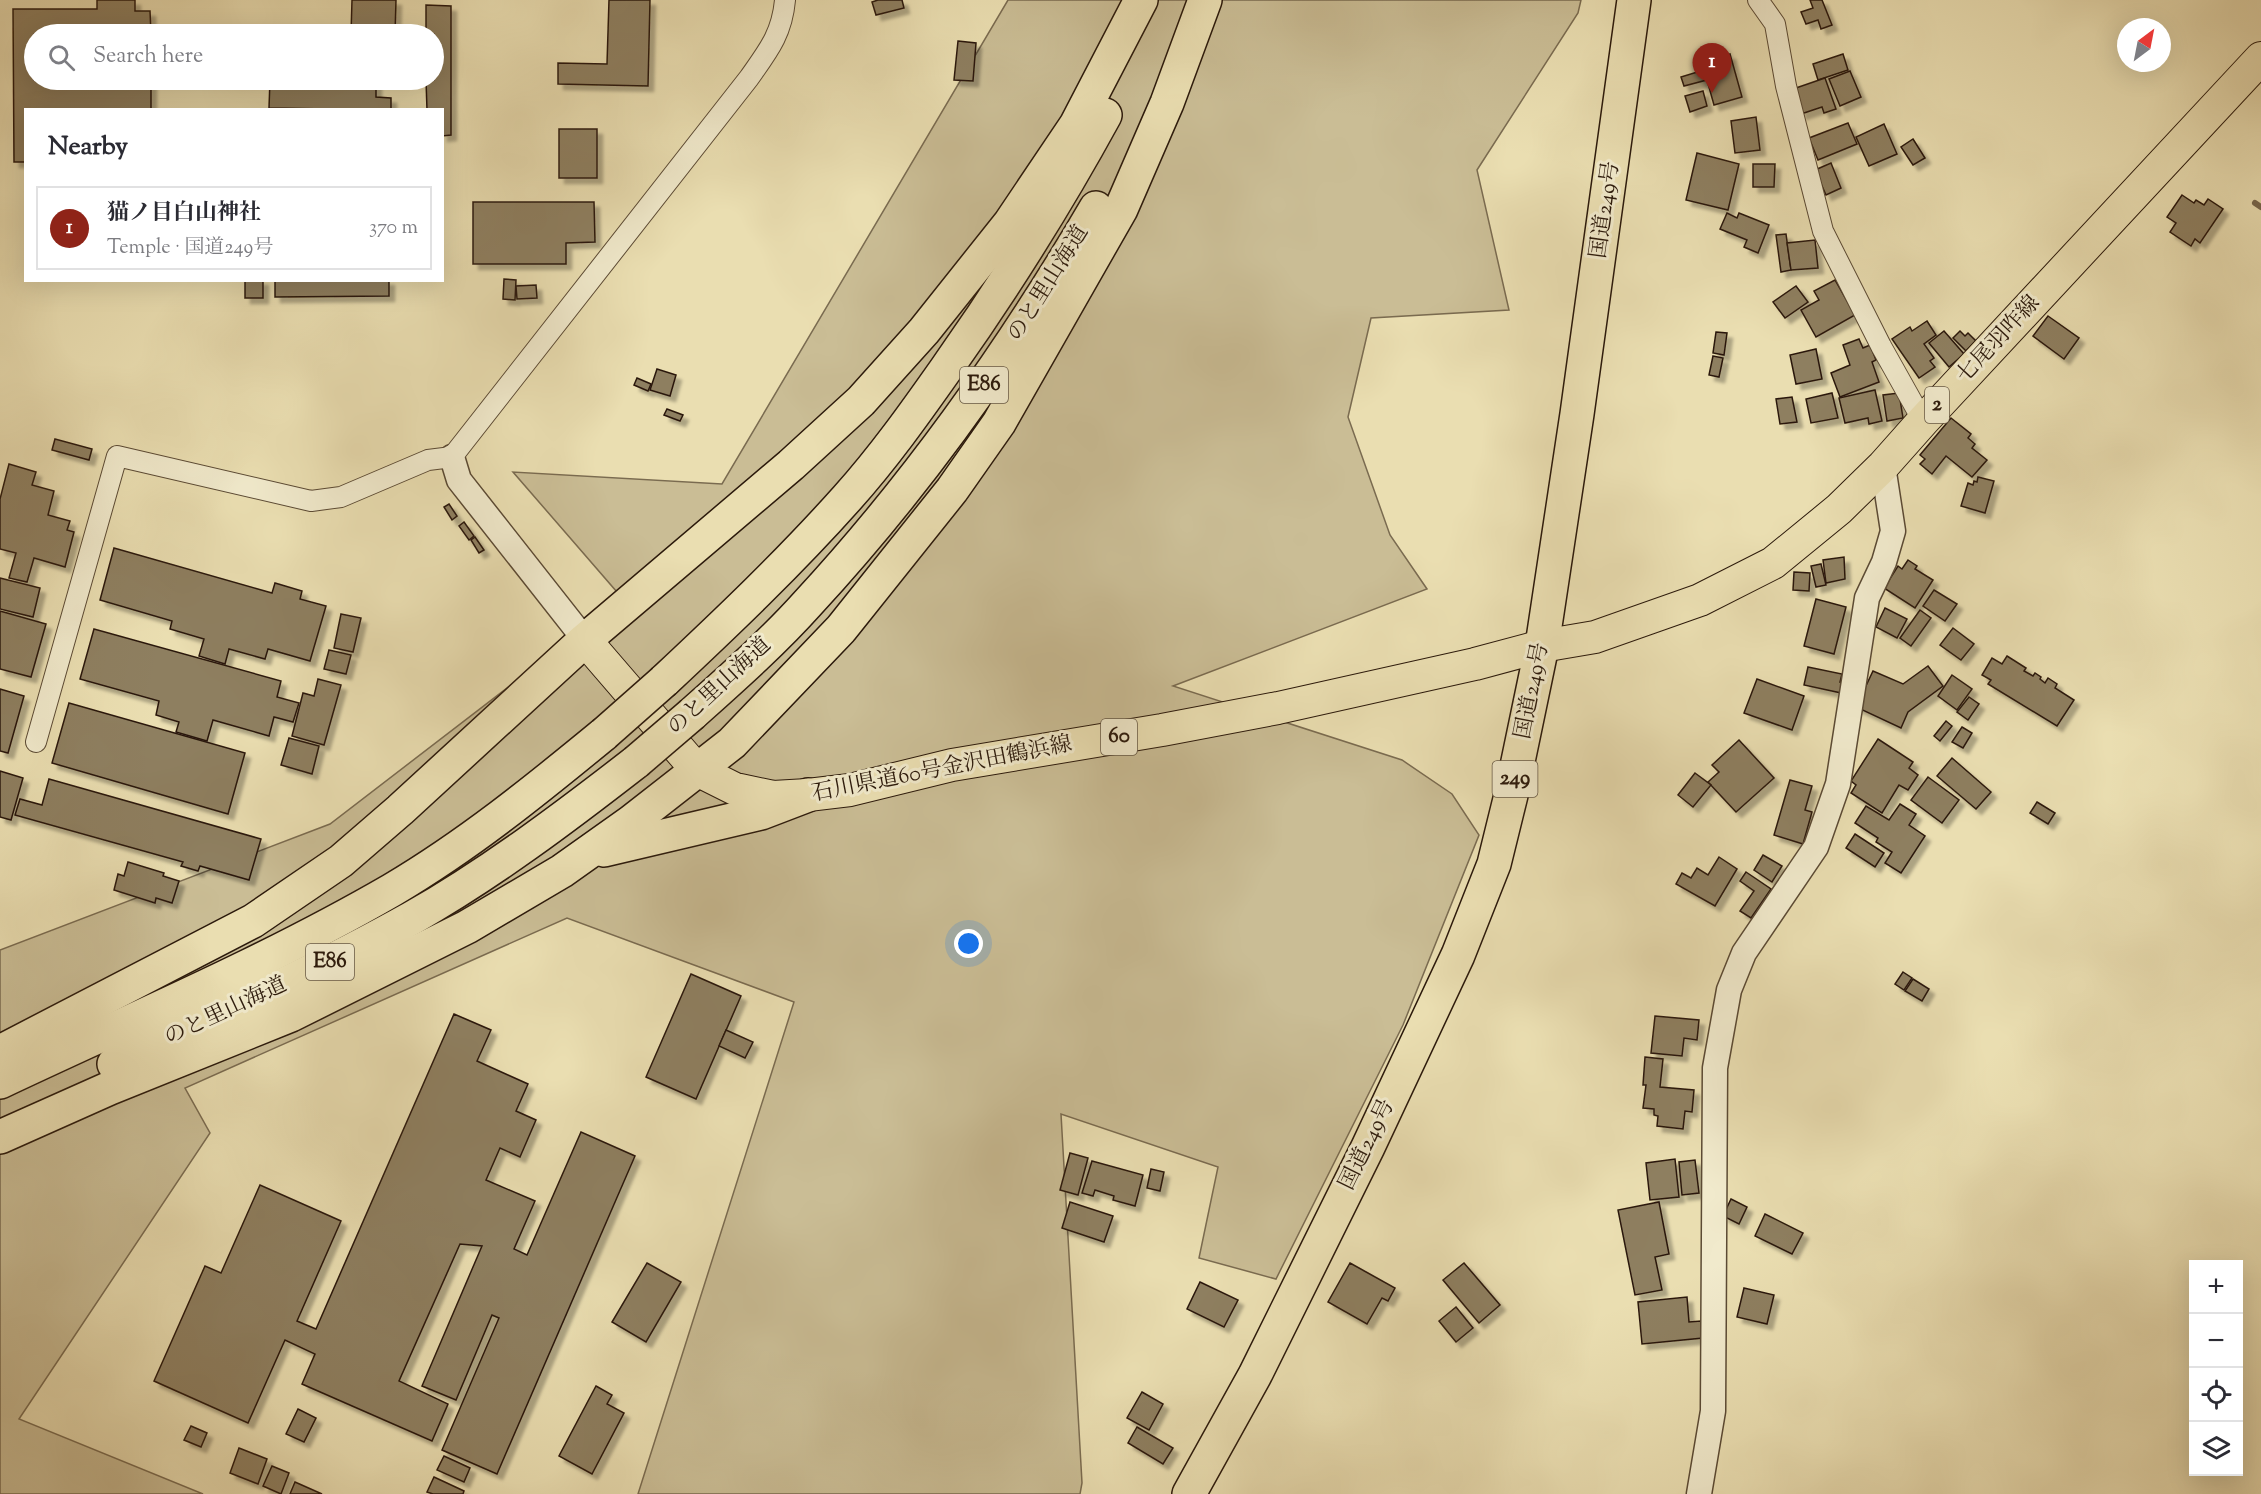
<!DOCTYPE html>
<meta charset="utf-8">
<style>
body{margin:0;font-family:"Sorts Mill Goudy","Noto Serif JP",serif;background:#f7f7f7;color:#2b2b33}
.controls{position:absolute;right:18px;bottom:18px;display:grid;overflow:hidden;border-radius:0px;box-shadow:0 6px 24px #0002}
.controls button{width:54px;height:54px;display:grid;place-items:center;padding:0;border:0;border-bottom:2px solid #e1e1e2;background:#fff;color:#2b2b33;font:30px sans-serif}
.compass{position:absolute;left:2117px;top:18px;width:54px;height:54px;border-radius:50%;background:#fff;box-shadow:0 6px 24px #0002;rotate:32deg}
.you{position:absolute;left:969px;top:944px;width:21px;height:21px;margin:-15px;border:4px solid #fff;border-radius:50%;background:#1a73e8;box-shadow:0 0 0 9px #1a73e833}
.badge{display:grid;place-items:center;width:39px;height:39px;border-radius:50%;background:#8f2418;color:#fff;font-size:20px;font-weight:700}
.pin{position:absolute;translate:-50% -50px;filter:drop-shadow(0 2px 3px #0008)}
.pin::after{content:'';position:absolute;top:32px;width:21px;height:18px;background:inherit;clip-path:polygon(0 0,100% 0,50% 100%)}
.list{margin:0;padding:0;list-style:none}
h2{display:flex;justify-content:space-between;align-items:center;height:78px;margin:0;padding:0 24px;font-size:26px}
h2 small{font-size:20px;font-weight:400;color:#7c7c81}
.list li{display:grid;grid-template-columns:39px 1fr auto;gap:18px;align-items:center;box-sizing:border-box;height:84px;margin:0 12px 12px;padding:0 12px;border:2px solid #e1e1e2;border-radius:0px}
.list b{display:block;font-size:22px;white-space:nowrap}
.list p{margin:0;font-size:20px;white-space:nowrap;color:#7c7c81}
.list em{font-size:20px;font-style:normal;color:#7c7c81}
.icon{flex:none;width:33px;height:33px;fill:none;stroke:currentColor;stroke-width:2;stroke-linecap:round;stroke-linejoin:round}
.map{position:relative;flex:none;width:2261px;height:1494px;overflow:hidden}
.search{position:absolute;background:#fff;box-shadow:0 6px 24px #0002;left:24px;top:24px;width:420px;height:66px;display:flex;align-items:center;gap:15px;box-sizing:border-box;padding:0 21px;border-radius:33px;color:#7c7c81;font-size:22px}
.panel{position:absolute;background:#fff;box-shadow:0 6px 24px #0002;left:24px;top:108px;width:420px;height:174px;border-radius:0px}
.map>svg:first-child{display:block}
.green{fill:#cabd95;stroke:#7a6b50;stroke-width:1.5}
.lines{fill:none;stroke-linecap:round;stroke-linejoin:round}
.stream{stroke:#77674d;stroke-width:6}
.building{fill:#8e7f61;stroke:#2b190b;stroke-width:1.5;filter:url(#shadow)}
.minor-casing{stroke:#5b4a34;stroke-width:22}
.tertiary-casing{stroke:#5b4a34;stroke-width:27}
.primary-casing{stroke:#2b190b;stroke-width:34}
.trunk-casing{stroke:#2b190b;stroke-width:36}
.motorway-casing{stroke:#2b190b;stroke-width:36}
.minor{stroke:#f1eacc;stroke-width:20}
.tertiary{stroke:#f1eacc;stroke-width:24}
.primary{stroke:#eadeb1;stroke-width:32}
.trunk{stroke:#eadeb1;stroke-width:33}
.motorway{stroke:#eadeb1;stroke-width:33}
.motorway-bridge-casing{stroke:#2b190b;stroke-width:36;stroke-linecap:butt}
.motorway-bridge{stroke:#eadeb1;stroke-width:33}
.labels{text-anchor:middle;dominant-baseline:central;stroke-width:6;stroke-linejoin:round;paint-order:stroke}
.shield{fill:#f1eacc;stroke:#665845;stroke-width:1.5}
.shield-label{font-size:21px;font-weight:bold;fill:#2b190b}
.street-label{font-size:22px;fill:#2b190b;stroke:#f1eacc}
</style>
<div class="map">
<svg width="2261" height="1494" viewBox="0 0 2261 1494">
<defs>
<filter id="shadow"><feDropShadow dx="5.5" dy="5.5" stdDeviation="1.5" flood-color="#0004"/></filter>
</defs>
<rect width="100%" height="100%" fill="#eadeb1"/>
<filter id="stains"><feTurbulence type="fractalNoise" baseFrequency=".00333" numOctaves="4"/><feColorMatrix values="0 0 0 0 .2 0 0 0 0 .09 0 0 0 0 .02 0 0 0 .5 -.17"/></filter>
<radialGradient id="worn" r=".72"><stop offset=".6" stop-color="#630" stop-opacity="0"/><stop offset="1" stop-color="#630" stop-opacity=".3"/></radialGradient>
<polygon class="green" points="1008,0 1581,0 1578,13 1477,170 1509,310 1371,318 1348,417 1390,535 1427,589 1173,686 1402,760 1452,794 1479,835 1403,1025 1276,1279 1199,1258 1218,1167 1061,1114 1082,1483 1080,1494 638,1494 794,1002 567,918 185,1088 210,1133 19,1419 203,1494 0,1494 0,950 330,824 623,599 513,472 722,484"/>
<g class="lines">
<polyline class="stream" points="2255,203 2261,207"/>
</g>
<g class="building">
<polygon points="97,0 135,0 135,11 150,11 151,34 34,34 34,80 151,80 151,110 26,110 26,162 14,162 13,9 97,9"/>
<polygon points="352,0 396,0 395,34 351,34"/>
<polygon points="609,0 650,0 648,86 558,84 558,63 607,64"/>
<polygon points="878,0 902,0 904,8 876,15 872,2"/>
<polygon points="1810,0 1822,0 1832,25 1821,29 1818,20 1806,24 1801,12 1813,8"/>
<polygon points="426,5 451,6 451,135 442,136 442,110 427,110 426,80 434,80 434,34 426,34"/>
<polygon points="273,31 299,32 299,34 273,34"/>
<polygon points="958,41 976,43 973,81 954,80"/>
<polygon points="1730,54 1742,97 1714,105 1707,80 1684,86 1681,77 1704,70 1702,62"/>
<polygon points="1843,54 1848,70 1818,80 1813,64"/>
<polygon points="1850,71 1861,97 1840,106 1829,79"/>
<polygon points="1825,78 1836,109 1824,113 1822,107 1801,114 1793,89"/>
<polygon points="270,80 376,80 376,97 391,98 391,110 269,108"/>
<polygon points="1703,91 1707,106 1690,112 1685,96"/>
<polygon points="1756,117 1760,150 1735,153 1731,121"/>
<polygon points="1848,123 1857,144 1818,160 1809,138"/>
<polygon points="1884,124 1897,154 1869,166 1856,137"/>
<rect x="559" y="129" width="38" height="49"/>
<polygon points="1913,139 1925,158 1913,165 1901,147"/>
<polygon points="1697,153 1739,164 1728,210 1686,200"/>
<polygon points="1831,163 1841,188 1826,195 1815,170"/>
<polygon points="1753,164 1775,164 1774,187 1753,187"/>
<polygon points="2182,195 2194,203 2196,200 2204,205 2208,199 2223,209 2200,243 2195,239 2191,246 2170,232 2176,223 2167,217"/>
<polygon points="473,202 594,202 595,242 566,243 566,264 473,264"/>
<polygon points="1727,213 1737,218 1739,213 1769,225 1758,253 1744,247 1747,240 1720,229"/>
<polygon points="1786,234 1791,270 1781,272 1776,235"/>
<polygon points="1815,240 1818,268 1791,270 1787,243"/>
<polygon points="504,279 516,280 515,300 503,299"/>
<rect x="245" y="280" width="18" height="18"/>
<polygon points="275,280 389,280 389,296 275,297"/>
<polygon points="1835,280 1855,315 1816,337 1801,310 1819,300 1814,291"/>
<polygon points="536,285 537,298 517,299 516,286"/>
<polygon points="1796,286 1808,302 1785,318 1773,302"/>
<polygon points="2048,316 2079,338 2064,359 2033,336"/>
<polygon points="1927,321 1936,335 1924,344 1934,358 1930,361 1935,367 1919,378 1892,339 1910,327 1912,331"/>
<polygon points="1944,331 1964,354 1949,367 1929,343"/>
<polygon points="1960,331 1965,336 1968,333 1976,341 1966,351 1953,338"/>
<polygon points="1716,332 1727,333 1724,355 1713,353"/>
<polygon points="1859,339 1863,348 1870,345 1876,360 1872,362 1879,382 1840,397 1831,373 1850,365 1843,345"/>
<polygon points="1816,349 1822,379 1796,384 1790,355"/>
<polygon points="1713,356 1723,358 1719,377 1709,375"/>
<polygon points="657,369 676,375 670,396 650,390"/>
<polygon points="637,378 651,384 648,391 634,385"/>
<polygon points="1875,390 1882,421 1869,424 1868,418 1845,423 1839,398"/>
<polygon points="1832,393 1838,418 1811,423 1806,399"/>
<polygon points="1899,393 1903,418 1887,421 1883,395"/>
<polygon points="1792,397 1797,422 1780,424 1776,399"/>
<polygon points="667,409 683,415 680,421 664,415"/>
<polygon points="1951,418 1971,434 1968,438 1975,444 1972,448 1987,460 1972,477 1946,456 1932,474 1920,464 1925,459 1920,455"/>
<polygon points="55,439 92,449 89,460 52,450"/>
<polygon points="9,464 36,472 32,485 54,491 48,515 70,521 67,530 74,532 65,567 34,558 27,582 9,578 16,553 0,549 0,499"/>
<polygon points="1978,477 1994,481 1985,513 1961,506 1968,483 1973,485 1974,481 1977,482"/>
<polygon points="449,504 457,516 452,520 444,507"/>
<polygon points="464,522 474,536 469,540 459,526"/>
<polygon points="475,537 484,550 479,553 471,540"/>
<polygon points="114,548 272,593 275,583 302,591 300,599 326,606 310,661 268,649 265,659 229,649 225,664 199,656 204,639 170,629 172,621 100,600"/>
<polygon points="1844,557 1845,579 1826,583 1823,560"/>
<polygon points="1908,560 1917,566 1915,569 1933,580 1915,608 1884,588 1898,566 1902,569"/>
<polygon points="1821,564 1826,585 1816,587 1811,566"/>
<polygon points="1794,572 1810,573 1809,591 1793,590"/>
<polygon points="0,578 40,588 33,617 0,609"/>
<polygon points="1934,590 1957,604 1945,621 1923,606"/>
<polygon points="1816,599 1846,607 1834,654 1804,646"/>
<polygon points="1885,608 1907,619 1897,638 1876,627"/>
<polygon points="1920,610 1931,618 1911,646 1900,638"/>
<polygon points="0,611 46,624 31,677 0,669"/>
<polygon points="341,614 361,618 353,652 334,648"/>
<polygon points="1953,628 1974,644 1961,660 1940,645"/>
<polygon points="94,629 281,681 277,697 299,703 293,722 274,717 269,736 213,720 207,741 176,732 179,722 156,715 159,701 80,679"/>
<polygon points="329,650 351,655 346,674 324,669"/>
<polygon points="2007,656 2026,668 2024,671 2033,676 2035,673 2041,677 2040,679 2045,683 2048,678 2057,684 2055,688 2074,700 2057,726 1988,684 1991,680 1982,675 1992,658 2002,664"/>
<polygon points="1928,666 1943,686 1908,712 1901,728 1856,707 1873,671 1903,684"/>
<polygon points="1808,667 1842,674 1840,682 1848,683 1846,694 1804,685"/>
<polygon points="1952,675 1972,689 1957,710 1938,696"/>
<polygon points="318,679 341,685 324,745 292,736 303,693 314,696"/>
<polygon points="1757,679 1804,696 1792,730 1744,713"/>
<polygon points="0,689 24,696 8,753 0,751"/>
<polygon points="1969,697 1979,704 1968,720 1957,712"/>
<polygon points="69,703 245,753 228,814 52,763"/>
<polygon points="1946,721 1952,726 1940,741 1934,736"/>
<polygon points="1962,727 1972,733 1963,748 1952,742"/>
<polygon points="289,738 319,746 312,774 281,765"/>
<polygon points="1878,739 1913,762 1909,768 1918,775 1908,790 1899,785 1882,813 1851,793 1856,785 1851,781"/>
<polygon points="1739,740 1774,778 1736,812 1708,782 1719,772 1712,765"/>
<polygon points="1952,758 1991,792 1976,809 1937,776"/>
<polygon points="0,771 23,778 11,820 0,817"/>
<polygon points="1695,773 1711,785 1693,807 1678,795"/>
<polygon points="1928,777 1959,800 1942,823 1911,800"/>
<polygon points="49,779 261,839 249,880 200,866 198,871 181,866 183,862 15,815 20,799 42,805"/>
<polygon points="1790,780 1812,786 1805,810 1812,812 1803,844 1774,835"/>
<polygon points="2037,802 2055,813 2048,824 2030,813"/>
<polygon points="1900,804 1916,814 1909,825 1925,836 1901,873 1885,863 1892,852 1876,842 1878,838 1855,823 1866,806 1889,820"/>
<polygon points="1855,834 1884,853 1875,867 1846,848"/>
<polygon points="1763,855 1782,866 1772,882 1754,870"/>
<polygon points="1719,857 1737,869 1715,906 1676,884 1682,873 1691,878 1697,868 1708,875"/>
<polygon points="128,862 164,873 163,876 179,881 172,903 156,898 155,903 114,890 118,874 124,876"/>
<polygon points="1746,872 1771,889 1751,918 1740,911 1754,891 1740,881"/>
<polygon points="1903,972 1912,978 1904,990 1895,984"/>
<polygon points="691,974 741,996 696,1099 646,1077"/>
<polygon points="1913,979 1929,989 1922,1001 1905,991"/>
<polygon points="454,1014 491,1030 477,1061 528,1084 516,1111 536,1120 520,1157 500,1148 486,1180 535,1201 514,1249 527,1255 581,1132 635,1156 497,1474 442,1450 499,1318 492,1315 456,1400 422,1386 482,1246 460,1244 399,1381 448,1404 432,1441 302,1384 315,1354 285,1340 248,1423 154,1381 205,1266 221,1273 260,1185 341,1221 297,1321 316,1329"/>
<polygon points="1655,1016 1699,1020 1697,1040 1684,1038 1682,1056 1651,1053"/>
<polygon points="726,1030 753,1042 745,1058 719,1046"/>
<polygon points="1645,1057 1663,1059 1660,1087 1694,1090 1692,1112 1685,1111 1683,1129 1657,1126 1658,1116 1654,1115 1654,1109 1643,1108 1646,1085 1643,1085"/>
<polygon points="1070,1153 1088,1158 1078,1195 1060,1190"/>
<polygon points="1675,1159 1679,1197 1650,1200 1646,1163"/>
<polygon points="1695,1160 1699,1193 1682,1195 1679,1162"/>
<polygon points="1092,1161 1143,1175 1135,1206 1113,1200 1114,1196 1095,1190 1093,1196 1082,1193"/>
<polygon points="1151,1169 1164,1172 1160,1191 1147,1188"/>
<polygon points="1731,1199 1747,1207 1739,1224 1723,1216"/>
<polygon points="1070,1202 1113,1216 1104,1242 1062,1228"/>
<polygon points="1659,1202 1669,1254 1655,1257 1662,1290 1635,1295 1618,1210"/>
<polygon points="1765,1214 1803,1233 1792,1254 1755,1236"/>
<polygon points="647,1263 681,1282 646,1342 612,1322"/>
<polygon points="1350,1263 1395,1288 1388,1301 1382,1298 1367,1324 1328,1302"/>
<polygon points="1464,1263 1500,1305 1479,1323 1443,1280"/>
<polygon points="1200,1282 1238,1300 1224,1327 1187,1309"/>
<polygon points="1744,1288 1774,1295 1767,1324 1737,1317"/>
<polygon points="1687,1297 1689,1322 1701,1321 1703,1338 1642,1344 1638,1302"/>
<polygon points="1456,1307 1473,1328 1456,1342 1439,1321"/>
<polygon points="596,1386 612,1395 607,1404 624,1413 592,1474 559,1456"/>
<polygon points="1142,1392 1163,1404 1149,1430 1127,1418"/>
<polygon points="298,1409 316,1418 304,1442 286,1434"/>
<polygon points="191,1426 207,1433 201,1447 184,1440"/>
<polygon points="1137,1427 1173,1448 1163,1464 1128,1443"/>
<polygon points="239,1448 267,1459 258,1484 230,1473"/>
<polygon points="444,1456 470,1468 464,1482 437,1470"/>
<polygon points="272,1466 289,1473 281,1494 263,1486"/>
<polygon points="434,1477 464,1491 463,1494 433,1494 427,1492"/>
<polygon points="295,1482 322,1494 290,1494"/>
</g>
<g class="lines">
<g class="minor-casing">
<g id="minor">
<polyline points="1758,0 1775,24 1786,86 1823,231 1881,346 1923,421"/>
<path d="M36 742 117 456 311 501 341 497 428 460 452 457 749 78C768 51 782 34 785 0"/>
</g>
</g>
<g class="tertiary-casing">
<g id="tertiary">
<polyline points="452,457 459,480 585,640"/>
<polyline points="1699,1494 1713,1411 1715,1068 1729,990 1744,953 1816,847 1838,784 1867,598 1884,562 1893,531 1883,466"/>
</g>
</g>
<g class="primary-casing">
<polyline id="primary" points="585,640 697,770 735,789 773,797 808,795 850,790 952,765 1162,730 1278,708 1475,664 1542,646 1595,637 1700,600 1773,563 1839,509 1883,466 1923,421 2261,58"/>
</g>
<g class="trunk-casing">
<polyline id="trunk" points="1189,1494 1255,1375 1368,1147 1458,955 1494,864 1511,795 1542,646 1577,414 1634,0"/>
</g>
<g class="motorway-casing">
<g id="motorway">
<path d="M664 681C727 622 789 563 847 498 883 458 915 413 946 369 1004 287 1057 203 1105 115"/>
<path d="M692 714C731 679 772 643 807 604 919 483 1013 350 1096 208"/>
<polyline points="604,850 761,813 808,795"/>
<polyline points="0,1052 253,921 341,861 400,810 585,640 791,465 861,401 924,331 1010,223 1076,125 1141,0"/>
<path d="M114 1064C215 1017 315 972 412 918 491 873 564 818 636 762"/>
<path d="M0 1082C131 1020 266 963 392 890 468 845 536 790 604 734"/>
<polyline points="0,1137 110,1088 291,1015 467,927 562,871 631,822 732,743 841,629 952,490 999,423 1121,209 1167,103 1205,0"/>
</g>
</g>
<use href="#minor" class="minor"/>
<use href="#tertiary" class="tertiary"/>
<use href="#primary" class="primary"/>
<use href="#trunk" class="trunk"/>
<use href="#motorway" class="motorway"/>
<g class="motorway-bridge-casing">
<g id="motorway-bridge">
<polyline points="604,734 664,681"/>
<polyline points="636,762 692,714"/>
</g>
</g>
<use href="#motorway-bridge" class="motorway-bridge"/>
</g>
<g class="labels">
<g class="shield">
<rect x="960" y="367" width="48" height="36" rx="4.5"/>
<rect x="1925" y="387" width="24" height="36" rx="4.5"/>
<rect x="1101" y="719" width="36" height="36" rx="4.5"/>
<rect x="1492.5" y="761" width="45" height="36" rx="4.5"/>
<rect x="306" y="944" width="48" height="36" rx="4.5"/>
</g>
<g class="shield-label">
<text x="984" y="385">E86</text>
<text x="1937" y="405">2</text>
<text x="1119" y="737">60</text>
<text x="1515" y="779">249</text>
<text x="330" y="962">E86</text>
</g>
<g class="street-label">
<text transform="translate(1606 210) rotate(-82)">国道249号</text>
<text transform="translate(1049 284) rotate(-58)">のと里山海道</text>
<text transform="translate(1999 340) rotate(-47)">七尾羽咋線</text>
<text transform="translate(720 687) rotate(-43)">のと里山海道</text>
<text transform="translate(1533 691) rotate(-79)">国道249号</text>
<text transform="translate(942 770) rotate(-11)">石川県道60号金沢田鶴浜線</text>
<text transform="translate(226 1012) rotate(-25)">のと里山海道</text>
<text transform="translate(1368 1145) rotate(-64)">国道249号</text>
</g>
</g>
<rect width="100%" height="100%" filter="url(#stains)"/>
<rect width="100%" height="100%" fill="url(#worn)"/>
</svg>
<div class="controls">
<button>+</button>
<button>−</button>
<button><svg class="icon" aria-label="locate" viewBox="0 0 24 24"><circle cx="12" cy="12" r="6"/><path d="M12 2v4M12 18v4M2 12h4M18 12h4"/></svg></button>
<button><svg class="icon" aria-label="layers" viewBox="0 0 24 24"><path d="M12 4l9 5-9 5-9-5zM3 14l9 5 9-5"/></svg></button>
</div>
<svg class="compass" viewBox="-18 -18 36 36"><path d="M0-13l5 13h-10z" fill="#e53935"/><path d="M0 13l5-13h-10z" fill="#7c7c81"/></svg>
<div class="you"></div>
<div class="pin badge" style="left:1712px;top:93px">1</div>
<div class="search"><svg class="icon" aria-label="search" viewBox="0 0 24 24"><circle cx="10" cy="10" r="6"/><path d="M15 15l6 6"/></svg>Search here</div>
<section class="panel">
<h2>Nearby<small></small></h2>
<ul class="list">
<li><span class="badge">1</span><div><b>猫ノ目白山神社</b><p>Temple · 国道249号</p></div><em>370 m</em></li>
</ul>
</section>
</div>
